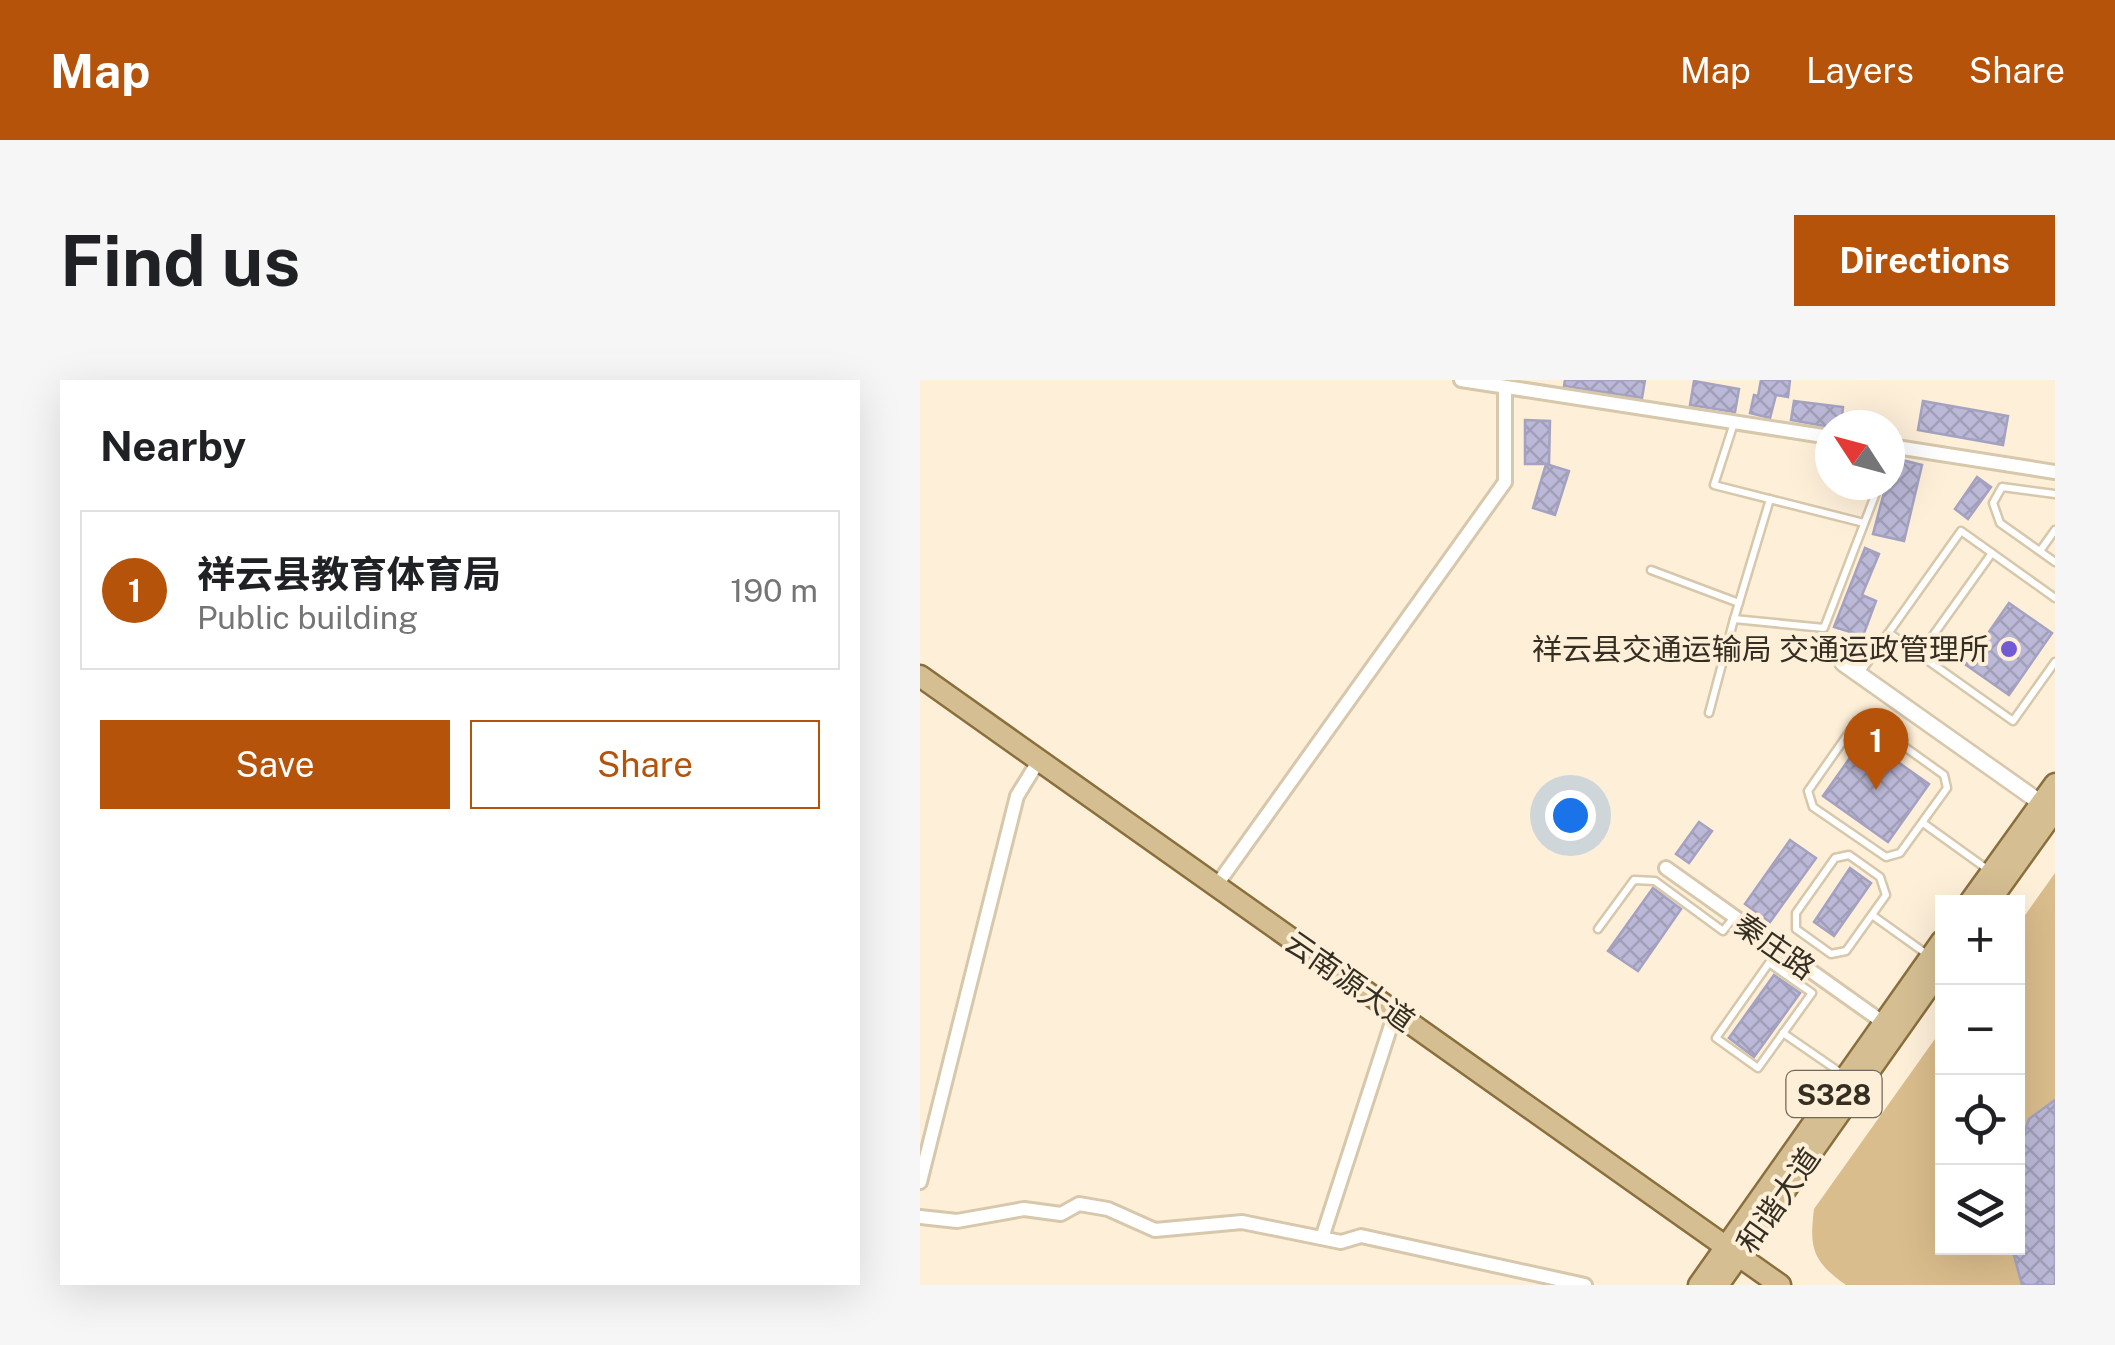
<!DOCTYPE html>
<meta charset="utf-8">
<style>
body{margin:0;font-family:"Public Sans","Noto Sans SC",sans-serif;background:#f6f6f6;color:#202124}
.controls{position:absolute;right:30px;bottom:30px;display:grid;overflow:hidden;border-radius:0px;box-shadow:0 10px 40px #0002}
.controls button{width:90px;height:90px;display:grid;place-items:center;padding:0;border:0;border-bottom:2px solid #e0e0e0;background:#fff;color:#202124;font:50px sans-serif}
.compass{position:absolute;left:895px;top:30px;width:90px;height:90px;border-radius:50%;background:#fff;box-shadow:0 10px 40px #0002;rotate:306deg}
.you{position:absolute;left:650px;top:435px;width:35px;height:35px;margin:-25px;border:8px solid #fff;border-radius:50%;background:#1a73e8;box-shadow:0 0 0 15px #1a73e833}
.badge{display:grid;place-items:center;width:65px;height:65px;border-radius:50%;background:#b45309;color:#fff;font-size:32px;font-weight:700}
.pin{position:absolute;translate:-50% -82px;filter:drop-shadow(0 2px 5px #0008)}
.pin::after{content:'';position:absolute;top:52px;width:35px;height:30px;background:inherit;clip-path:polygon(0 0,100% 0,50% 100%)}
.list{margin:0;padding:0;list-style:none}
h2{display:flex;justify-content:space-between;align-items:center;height:130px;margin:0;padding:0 40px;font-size:42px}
h2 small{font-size:32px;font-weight:400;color:#757577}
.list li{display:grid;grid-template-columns:65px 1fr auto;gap:30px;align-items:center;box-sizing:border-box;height:160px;margin:0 20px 20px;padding:0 20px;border:2px solid #e0e0e0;border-radius:0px}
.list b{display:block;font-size:38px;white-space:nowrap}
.list p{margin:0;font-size:32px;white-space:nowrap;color:#757577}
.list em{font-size:32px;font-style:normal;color:#757577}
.actions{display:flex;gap:20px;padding:30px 40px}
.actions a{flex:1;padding:22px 0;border:2px solid #b45309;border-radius:0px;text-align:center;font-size:35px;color:#b45309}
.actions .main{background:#b45309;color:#fff}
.icon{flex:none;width:55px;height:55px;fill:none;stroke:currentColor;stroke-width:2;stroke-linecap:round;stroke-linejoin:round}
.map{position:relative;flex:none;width:1135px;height:905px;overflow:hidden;border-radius:0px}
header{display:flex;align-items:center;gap:60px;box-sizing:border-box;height:140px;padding:0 50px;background:#b45309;color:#fff}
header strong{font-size:48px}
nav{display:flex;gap:55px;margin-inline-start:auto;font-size:35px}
.intro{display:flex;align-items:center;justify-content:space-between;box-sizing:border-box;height:240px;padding:0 60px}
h1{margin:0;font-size:70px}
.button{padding:25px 45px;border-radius:0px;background:#b45309;color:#fff;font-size:35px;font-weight:700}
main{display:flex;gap:60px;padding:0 60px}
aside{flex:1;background:#fff;border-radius:0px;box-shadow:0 10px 40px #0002}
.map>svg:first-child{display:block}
.garden{fill:#dabd8c}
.building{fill:url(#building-cross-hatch);stroke:#a4a2c0;stroke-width:2.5}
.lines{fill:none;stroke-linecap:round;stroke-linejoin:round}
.service-casing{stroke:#d7c7ab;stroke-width:11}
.minor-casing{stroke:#d7c7ab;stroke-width:18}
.tertiary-casing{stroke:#d7c7ab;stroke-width:20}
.primary-casing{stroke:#8a6f3c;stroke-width:25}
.service{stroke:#fff;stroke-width:6}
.minor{stroke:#fff;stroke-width:12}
.tertiary{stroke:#fff;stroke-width:15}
.primary{stroke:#d5be92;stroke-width:20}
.poi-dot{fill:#715bd5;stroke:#fdefd8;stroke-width:4}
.labels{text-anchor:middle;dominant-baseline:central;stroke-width:8;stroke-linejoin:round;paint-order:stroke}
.shield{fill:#fdefd8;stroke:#706859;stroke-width:2.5}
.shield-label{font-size:28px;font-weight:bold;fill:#342e23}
.poi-label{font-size:30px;fill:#342e23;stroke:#fdefd8;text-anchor:end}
.street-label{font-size:30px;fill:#342e23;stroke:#fdefd8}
</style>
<header>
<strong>Map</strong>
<nav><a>Map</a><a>Layers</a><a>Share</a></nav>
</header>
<div class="intro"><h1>Find us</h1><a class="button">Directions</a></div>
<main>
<aside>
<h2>Nearby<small></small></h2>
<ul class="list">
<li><span class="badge">1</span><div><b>祥云县教育体育局</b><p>Public building</p></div><em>190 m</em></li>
</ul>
<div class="actions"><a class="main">Save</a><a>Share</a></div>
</aside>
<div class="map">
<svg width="1135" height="905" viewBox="0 0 1135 905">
<defs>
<pattern id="building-cross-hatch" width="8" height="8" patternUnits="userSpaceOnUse" patternTransform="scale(2.5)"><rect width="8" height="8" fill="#bbb9d7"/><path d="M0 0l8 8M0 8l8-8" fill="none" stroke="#a19fb8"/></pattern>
</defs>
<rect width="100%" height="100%" fill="#fdefd8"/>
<path class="garden" d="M1135 493V905H926C893 882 889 869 894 829L1022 649V868H1098V545Z"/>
<g class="building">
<polygon points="645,0 725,0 722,18 644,6"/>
<polygon points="841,0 870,0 868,17 856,15 850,38 830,33 834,15 838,16"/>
<polygon points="774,1 819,9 815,32 770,25"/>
<polygon points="874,21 923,27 921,45 910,45 910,47 871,40"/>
<polygon points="1003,21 1088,36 1083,65 998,50"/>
<polygon points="605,40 630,41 629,84 605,84"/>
<polygon points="970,77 1002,85 984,161 953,154 966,105 970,105"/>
<polygon points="626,84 649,91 635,135 613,128"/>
<polygon points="1057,97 1071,107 1048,139 1035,129"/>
<polygon points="945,168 959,174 942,215 956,221 943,256 914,247"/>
<polygon points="1089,223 1132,253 1089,315 1046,285"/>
<polygon points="944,358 1009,404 968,462 903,416"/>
<polygon points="779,442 792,451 769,483 756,474"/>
<polygon points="870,460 896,478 850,542 825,524"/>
<polygon points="930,488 951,503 914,556 894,542"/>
<polygon points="733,508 761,529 718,591 688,571"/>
<polygon points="854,595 880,613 834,677 809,658"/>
<polygon points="1135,720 1135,905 1102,905 1092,868 1098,868 1099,768 1109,739"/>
</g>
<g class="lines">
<g class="service-casing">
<g id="service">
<polyline points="814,43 794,105 944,143"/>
<polyline points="1135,114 1082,107 1073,123 1080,143 1135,182"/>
<polyline points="1120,171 1135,150"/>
<polyline points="731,190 819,223"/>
<polyline points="814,239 904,248 959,105"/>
<polyline points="969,253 1093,341 1135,282"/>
<polyline points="999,275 1072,173"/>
<polyline points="940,293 1041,151 1135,218"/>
<polyline points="789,333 814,239 850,119"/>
<polygon points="935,344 954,345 1024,395 1027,408 980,473 966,477 893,427 888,411"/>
<polyline points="1003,443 1067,489"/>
<polygon points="929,475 960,497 966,515 926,571 911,574 876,549 876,533 915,478"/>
<polyline points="952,535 1008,575"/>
<polyline points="678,549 714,500 735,501 803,551 814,537"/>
<polygon points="849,583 892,613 838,688 796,658"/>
<polyline points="863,653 924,695"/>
</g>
</g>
<g class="minor-casing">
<g id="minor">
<polyline points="541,0 910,57"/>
<polyline points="970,66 1135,92"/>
<polyline points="746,488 964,643"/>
<polyline points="296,506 585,102 585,7"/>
<polyline points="0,802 97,416 119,380"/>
<polyline points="0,837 37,841 104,829 141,834 159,824 188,829 235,850 322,842 421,862 441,856 665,905"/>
<polyline points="402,858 475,633"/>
</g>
</g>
<g class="tertiary-casing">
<polyline id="tertiary" points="923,283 1128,428"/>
</g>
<g class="primary-casing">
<g id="primary">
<polyline points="0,296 860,905"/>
<polyline points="1050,522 1135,404"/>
<polyline points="1069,522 1135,430"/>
<polyline points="779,905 1022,561"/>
<polyline points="798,905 1022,588"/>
</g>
</g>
<use href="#service" class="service"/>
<use href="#minor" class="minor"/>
<use href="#tertiary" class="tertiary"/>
<use href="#primary" class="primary"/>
</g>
<circle class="poi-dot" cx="1089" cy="269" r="10"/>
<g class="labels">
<rect class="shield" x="866.5" y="691" width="95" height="46" rx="8"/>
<g class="shield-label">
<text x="914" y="714">S328</text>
</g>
<g class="poi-label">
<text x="1069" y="269">祥云县交通运输局 交通运政管理所</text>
</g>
<g class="street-label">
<text transform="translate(855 566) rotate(35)">秦庄路</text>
<text transform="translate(430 601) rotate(35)">云南源大道</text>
<text transform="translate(858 820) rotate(-55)">和谐大道</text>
</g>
</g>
</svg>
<div class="controls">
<button>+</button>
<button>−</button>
<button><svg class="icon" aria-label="locate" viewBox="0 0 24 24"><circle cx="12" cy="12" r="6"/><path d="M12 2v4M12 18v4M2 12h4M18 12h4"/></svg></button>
<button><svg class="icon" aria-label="layers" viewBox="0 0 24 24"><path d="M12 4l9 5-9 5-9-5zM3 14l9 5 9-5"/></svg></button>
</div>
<svg class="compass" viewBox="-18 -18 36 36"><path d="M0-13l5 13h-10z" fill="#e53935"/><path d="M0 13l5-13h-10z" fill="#757577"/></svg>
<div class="you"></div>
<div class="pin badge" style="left:956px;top:410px">1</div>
</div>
</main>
